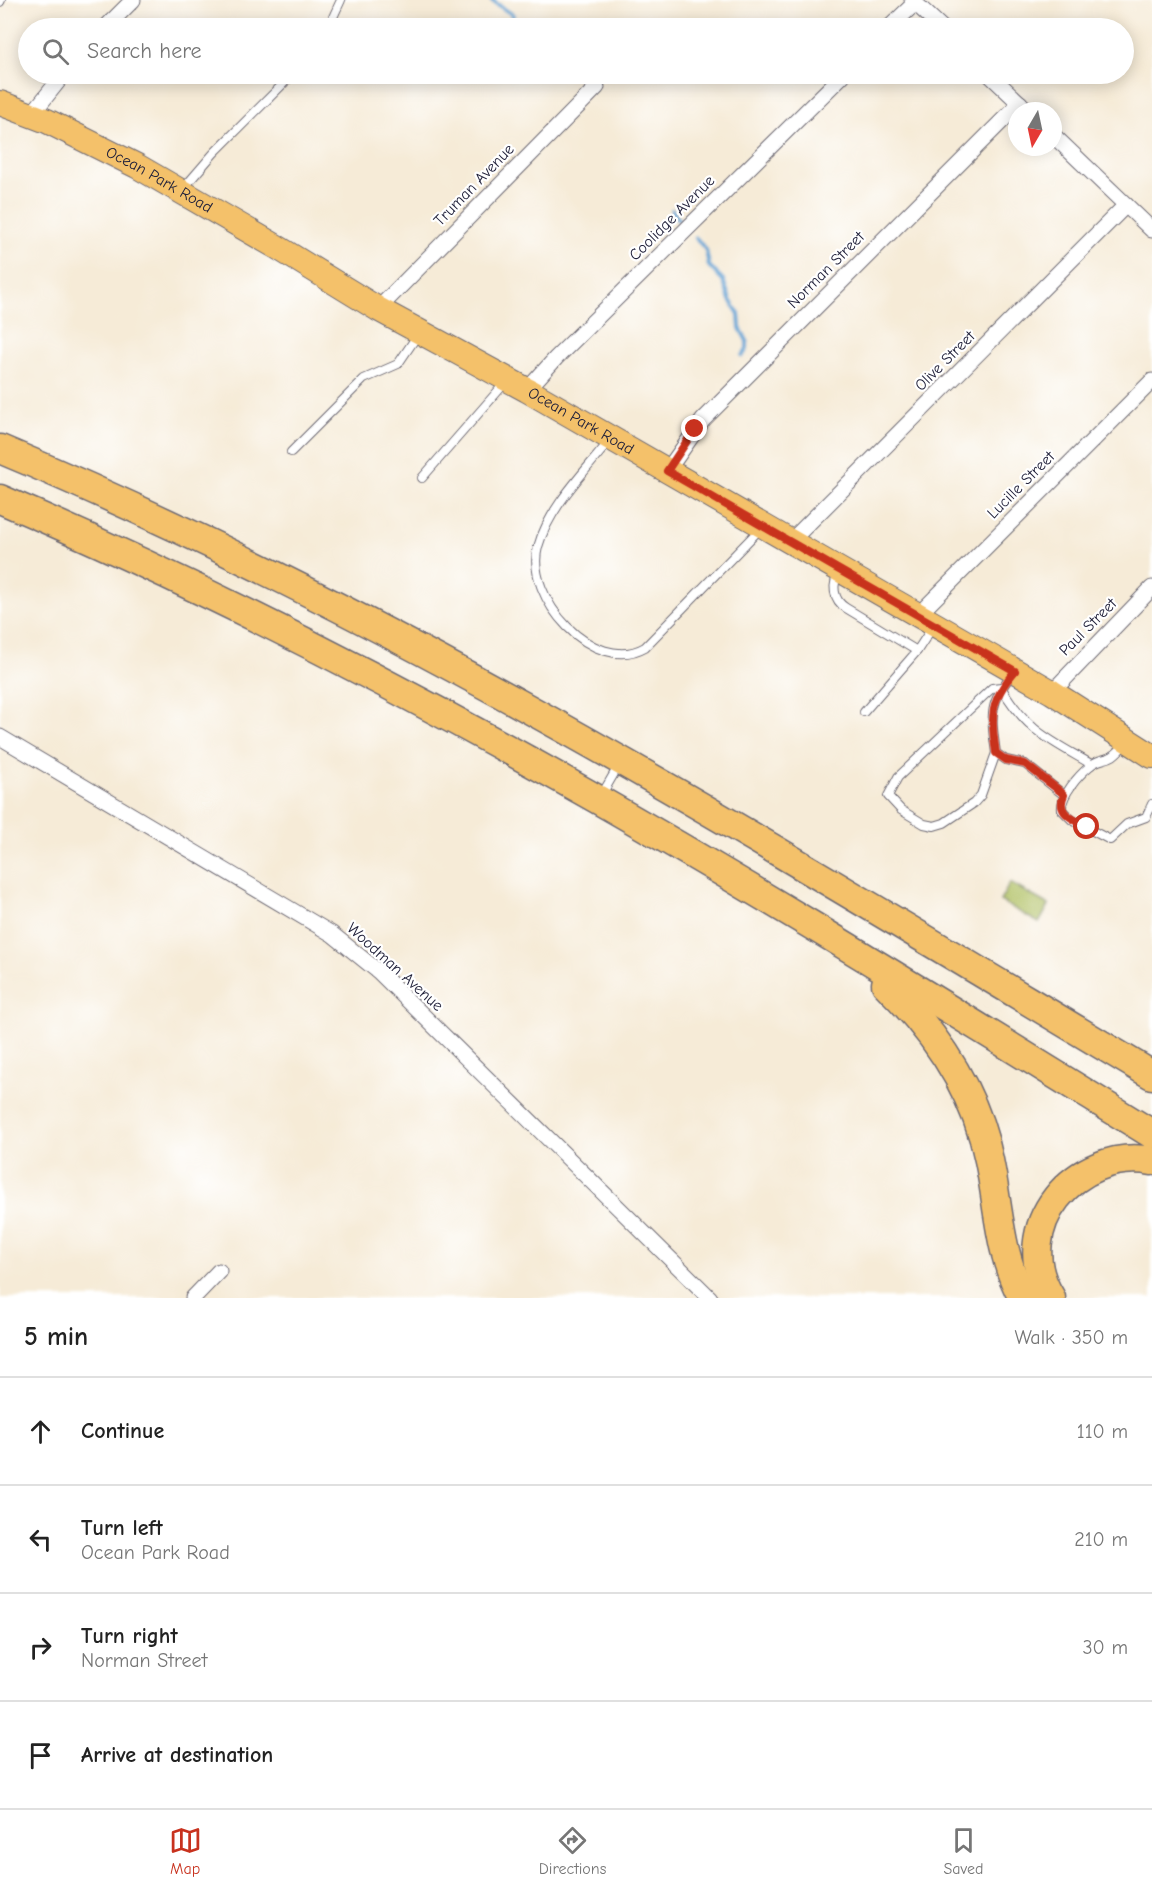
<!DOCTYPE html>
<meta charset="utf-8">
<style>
body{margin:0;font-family:"Comic Neue",sans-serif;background:#f6f6f6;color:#222}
.compass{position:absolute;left:1008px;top:102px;width:54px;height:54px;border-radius:50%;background:#fff;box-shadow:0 3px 15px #0003;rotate:189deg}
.stop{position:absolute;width:18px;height:18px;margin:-14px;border:4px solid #c8321e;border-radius:50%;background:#fff}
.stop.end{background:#c8321e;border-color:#fff;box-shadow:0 2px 6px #0008}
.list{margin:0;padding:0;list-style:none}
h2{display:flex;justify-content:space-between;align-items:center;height:78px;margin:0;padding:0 24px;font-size:26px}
h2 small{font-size:20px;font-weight:400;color:#767676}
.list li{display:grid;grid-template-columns:39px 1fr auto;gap:18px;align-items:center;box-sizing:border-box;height:108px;padding:0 24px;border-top:2px solid #e0e0e0}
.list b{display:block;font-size:22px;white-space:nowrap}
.list p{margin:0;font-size:20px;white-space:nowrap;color:#767676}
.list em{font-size:20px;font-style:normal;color:#767676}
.icon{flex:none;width:33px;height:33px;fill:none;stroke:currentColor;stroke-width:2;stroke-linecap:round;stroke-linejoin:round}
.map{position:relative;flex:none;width:1152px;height:1298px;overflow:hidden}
.search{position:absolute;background:#fff;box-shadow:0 3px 15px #0003;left:18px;right:18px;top:18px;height:66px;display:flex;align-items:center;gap:15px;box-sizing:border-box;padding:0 21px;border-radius:33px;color:#767676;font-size:22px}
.sheet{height:510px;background:#fff}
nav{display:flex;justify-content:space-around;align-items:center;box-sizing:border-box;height:84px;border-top:2px solid #e0e0e0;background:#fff;font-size:16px;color:#767676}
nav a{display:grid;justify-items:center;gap:3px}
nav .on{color:#c8321e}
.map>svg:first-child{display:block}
.garden{fill:#afbf61;stroke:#68704e;stroke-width:1.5}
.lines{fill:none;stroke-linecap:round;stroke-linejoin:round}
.stream{stroke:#60a1d3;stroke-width:4}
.service-casing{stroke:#6c6872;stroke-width:10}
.minor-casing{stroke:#6c6872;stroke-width:17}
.primary-casing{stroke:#6c6872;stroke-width:26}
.motorway-casing{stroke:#6c6872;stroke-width:31}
.service{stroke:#fff;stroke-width:8}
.minor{stroke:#fff;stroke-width:15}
.primary{stroke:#f4c16b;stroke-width:24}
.motorway{stroke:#f4c16b;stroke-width:28}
.route{stroke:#c8321e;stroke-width:8}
.labels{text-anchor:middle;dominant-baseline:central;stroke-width:4.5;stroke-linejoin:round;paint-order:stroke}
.street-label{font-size:16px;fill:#22223b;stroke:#fff}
</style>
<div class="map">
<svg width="1152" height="1298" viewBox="0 0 1152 1298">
<rect width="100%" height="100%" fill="#fff"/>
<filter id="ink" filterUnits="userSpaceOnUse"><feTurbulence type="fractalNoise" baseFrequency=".0167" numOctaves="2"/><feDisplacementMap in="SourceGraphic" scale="12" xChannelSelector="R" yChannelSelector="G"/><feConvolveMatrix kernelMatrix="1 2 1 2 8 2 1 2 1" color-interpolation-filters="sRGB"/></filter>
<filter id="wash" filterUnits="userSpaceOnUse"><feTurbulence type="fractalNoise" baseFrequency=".008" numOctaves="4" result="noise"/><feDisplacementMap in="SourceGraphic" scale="24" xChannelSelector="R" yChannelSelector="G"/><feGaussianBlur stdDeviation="1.35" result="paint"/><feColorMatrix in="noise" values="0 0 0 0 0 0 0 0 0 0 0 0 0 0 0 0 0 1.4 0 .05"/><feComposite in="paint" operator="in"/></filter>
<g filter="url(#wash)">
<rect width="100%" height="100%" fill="#f6ebd7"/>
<polygon class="garden" points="1010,883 1049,905 1039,923 1000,901"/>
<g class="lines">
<g class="stream">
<polyline points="491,0 513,15 510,28"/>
<polyline points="582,92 588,85 590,74"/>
<polyline points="672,210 679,220"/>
<polyline points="696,238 706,250 709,266 723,280 730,300 739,314 740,328 747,341 747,349 742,356"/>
</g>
</g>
</g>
<g filter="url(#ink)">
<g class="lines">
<g class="service-casing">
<g id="service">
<polyline points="0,2 1,0"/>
<polyline points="328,28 341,0"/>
<polyline points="182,190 214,153 293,74"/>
<path d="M610 440C585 472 549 507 538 547 524 597 594 676 645 647L760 529"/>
<polyline points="291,452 364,379 398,364 419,333"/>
<polyline points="422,478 505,383"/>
<path d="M840 572C831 584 833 600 846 608L917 651 932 628"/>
<path d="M1014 672C988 702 991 717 996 753L1006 760 1025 764 1064 795"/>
<polyline points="864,712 917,651"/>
<path d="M1125 743C1109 766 1103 754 1090 766 1079 775 1060 796 1062 810L1072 820 1110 840 1127 824 1146 817 1152 804"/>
<path d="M996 753 981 795 974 803 944 823 934 826 924 824 901 810 888 796 898 777 992 688 1001 687C1027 731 1048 739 1091 764"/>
<polyline points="601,796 619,765"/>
</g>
</g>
<g class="minor-casing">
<g id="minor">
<polyline points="912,0 942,28"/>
<polyline points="105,28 133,0"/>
<polyline points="889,28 915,3"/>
<polyline points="989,74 1028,111"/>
<polyline points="32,114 64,74"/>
<polyline points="1053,135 1152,230"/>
<polyline points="378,309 597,87"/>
<polyline points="527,390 556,358 844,74"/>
<polyline points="667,471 703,420 1020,103"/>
<polyline points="790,542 1126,205"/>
<polyline points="918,615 1152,381"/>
<polyline points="1052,692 1152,588"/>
<polyline points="0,737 332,934 379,972 710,1298"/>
<polyline points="193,1298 219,1271"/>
</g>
</g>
<g class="primary-casing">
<g id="primary">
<path id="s1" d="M0 103 47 121 137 166 277 247 378 309 527 390 1052 692 1152 756"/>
</g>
</g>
<g class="motorway-casing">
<g id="motorway">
<path d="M0 449C404 618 777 851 1152 1075"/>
<path d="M0 499C205 587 403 689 597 799 785 906 968 1021 1152 1134"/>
<path d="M886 984C936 1033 975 1090 989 1160 999 1207 999 1255 1023 1298"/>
<path d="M1051 1298C1007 1228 1076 1147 1152 1161"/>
</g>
</g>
<use href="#service" class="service"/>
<use href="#minor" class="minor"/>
<use href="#primary" class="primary"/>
<use href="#motorway" class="motorway"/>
</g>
</g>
<g class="lines" filter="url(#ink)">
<path class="route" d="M695 429 667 471 1015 671C989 701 991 717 996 753L1006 760 1025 764 1060 791 1064 795C1055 814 1075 819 1087 827"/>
</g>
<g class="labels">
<g class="street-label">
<text stroke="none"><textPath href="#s1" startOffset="177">Ocean Park Road</textPath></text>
<text transform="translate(474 185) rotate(-46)">Truman Avenue</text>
<text transform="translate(672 218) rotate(-45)">Coolidge Avenue</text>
<text transform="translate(826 270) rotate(-45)">Norman Street</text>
<text transform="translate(945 361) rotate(-45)">Olive Street</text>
<text stroke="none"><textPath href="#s1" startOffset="663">Ocean Park Road</textPath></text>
<text transform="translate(1021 485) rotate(-45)">Lucille Street</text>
<text transform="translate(1088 627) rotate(-45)">Paul Street</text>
<text transform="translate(395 967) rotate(42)">Woodman Avenue</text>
</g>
</g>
</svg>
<svg class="compass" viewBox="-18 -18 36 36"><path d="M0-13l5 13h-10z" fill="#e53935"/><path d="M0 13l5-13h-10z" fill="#767676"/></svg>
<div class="stop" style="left:1087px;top:827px"></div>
<div class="stop end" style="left:695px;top:429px"></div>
<div class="search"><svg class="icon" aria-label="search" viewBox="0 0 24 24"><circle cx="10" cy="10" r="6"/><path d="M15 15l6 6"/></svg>Search here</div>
</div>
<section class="sheet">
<h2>5 min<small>Walk · 350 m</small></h2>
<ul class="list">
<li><svg class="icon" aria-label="ahead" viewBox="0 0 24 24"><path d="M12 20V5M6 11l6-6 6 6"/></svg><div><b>Continue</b></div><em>110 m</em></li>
<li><svg class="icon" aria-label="left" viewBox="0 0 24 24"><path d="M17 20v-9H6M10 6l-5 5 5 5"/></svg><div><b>Turn left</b><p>Ocean Park Road</p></div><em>210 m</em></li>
<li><svg class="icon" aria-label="right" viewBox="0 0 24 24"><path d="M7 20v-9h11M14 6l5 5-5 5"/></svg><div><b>Turn right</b><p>Norman Street</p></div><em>30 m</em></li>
<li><svg class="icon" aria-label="arrive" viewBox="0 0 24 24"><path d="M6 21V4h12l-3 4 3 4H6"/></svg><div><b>Arrive at destination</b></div></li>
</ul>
</section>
<nav>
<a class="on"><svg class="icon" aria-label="map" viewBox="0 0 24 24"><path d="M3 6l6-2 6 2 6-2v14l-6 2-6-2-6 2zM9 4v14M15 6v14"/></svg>Map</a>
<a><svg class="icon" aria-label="directions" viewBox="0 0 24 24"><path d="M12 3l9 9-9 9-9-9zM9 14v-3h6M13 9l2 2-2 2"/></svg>Directions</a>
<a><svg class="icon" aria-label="saved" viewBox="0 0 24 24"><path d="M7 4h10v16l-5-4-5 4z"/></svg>Saved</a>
</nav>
